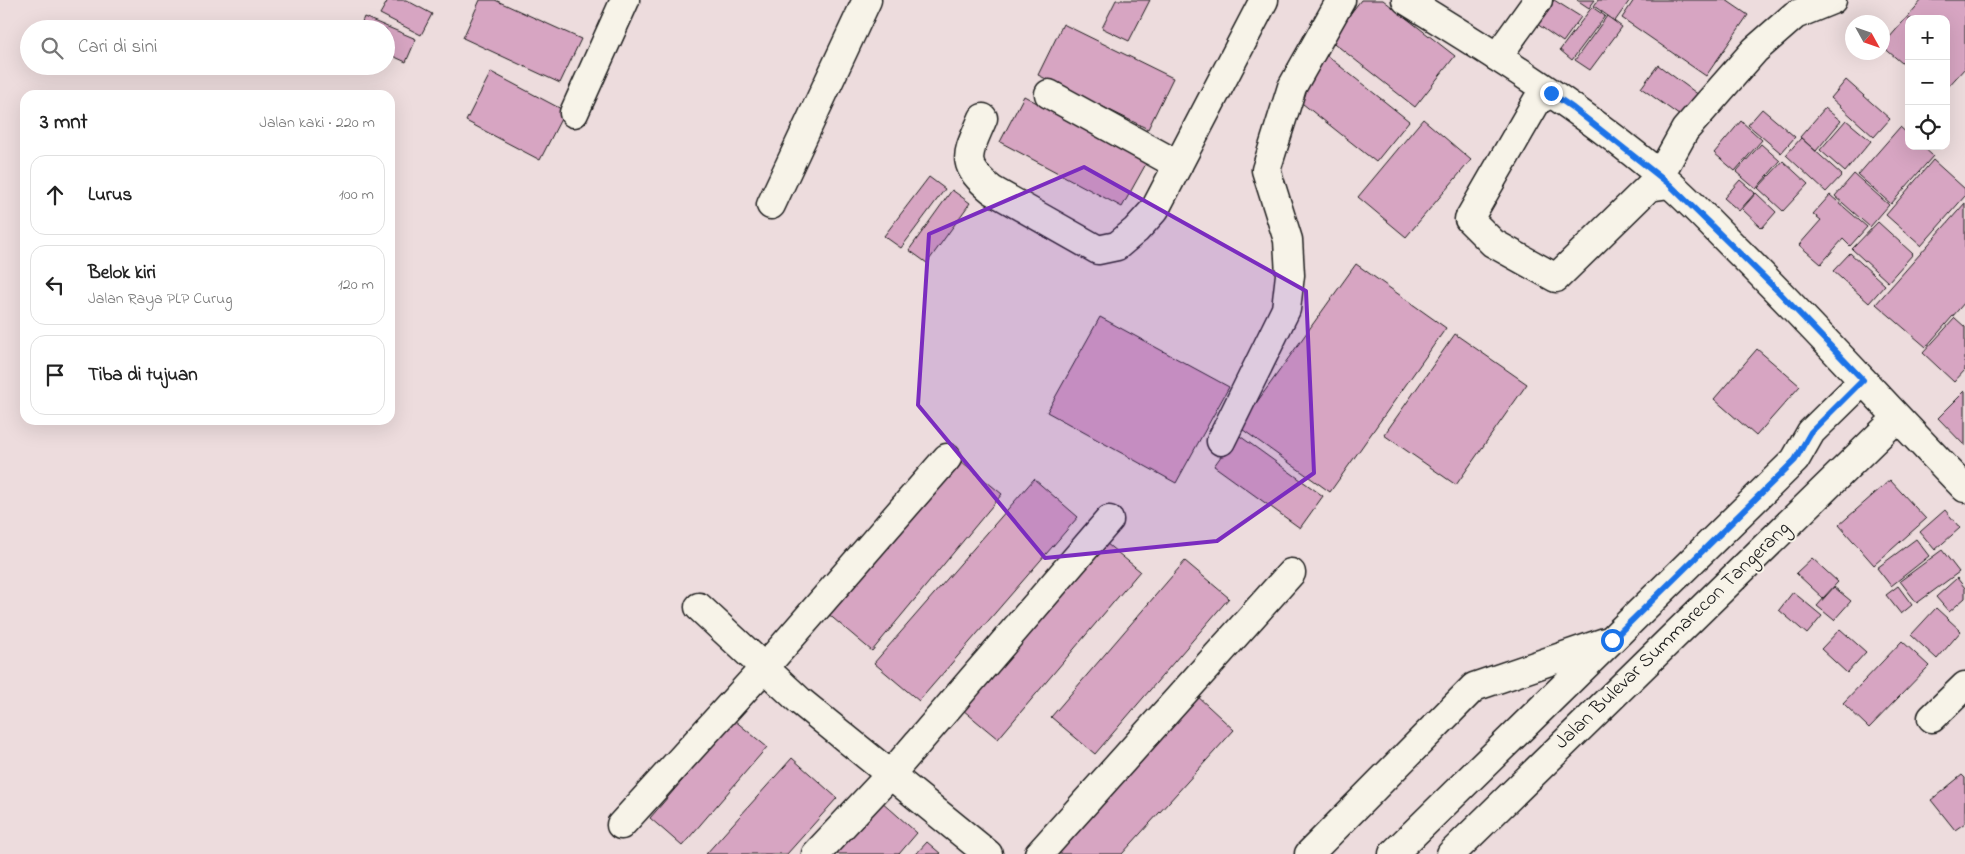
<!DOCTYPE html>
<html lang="id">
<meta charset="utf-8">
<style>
body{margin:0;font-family:"Indie Flower",sans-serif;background:#f2f2f2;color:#222}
.controls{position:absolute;right:15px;top:15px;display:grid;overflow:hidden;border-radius:10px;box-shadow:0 5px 20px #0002}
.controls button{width:45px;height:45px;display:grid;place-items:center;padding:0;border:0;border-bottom:1px solid #e0e0e0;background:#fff;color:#222;font:25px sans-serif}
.compass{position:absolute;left:1845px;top:15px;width:45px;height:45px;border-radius:50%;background:#fff;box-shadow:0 5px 20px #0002;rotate:130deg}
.stop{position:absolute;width:15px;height:15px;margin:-11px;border:4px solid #1a73e8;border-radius:50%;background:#fff}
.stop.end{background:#1a73e8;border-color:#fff;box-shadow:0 1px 5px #0008}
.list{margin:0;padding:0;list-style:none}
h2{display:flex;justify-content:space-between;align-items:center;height:65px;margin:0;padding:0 20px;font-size:21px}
h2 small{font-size:16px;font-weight:400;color:#767676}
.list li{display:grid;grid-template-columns:32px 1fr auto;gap:15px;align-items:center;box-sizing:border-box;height:80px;margin:0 10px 10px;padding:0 10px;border:1px solid #e0e0e0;border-radius:15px}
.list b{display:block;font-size:19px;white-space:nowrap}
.list p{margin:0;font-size:16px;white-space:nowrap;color:#767676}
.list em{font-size:16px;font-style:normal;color:#767676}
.icon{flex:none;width:28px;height:28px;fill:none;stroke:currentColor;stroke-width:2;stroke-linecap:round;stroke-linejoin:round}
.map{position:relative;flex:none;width:1965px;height:854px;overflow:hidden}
.search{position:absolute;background:#fff;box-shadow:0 5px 20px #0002;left:20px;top:20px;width:375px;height:55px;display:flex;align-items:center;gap:12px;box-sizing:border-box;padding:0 18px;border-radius:28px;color:#767676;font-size:19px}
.panel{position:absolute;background:#fff;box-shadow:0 5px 20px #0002;left:20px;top:90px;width:375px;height:335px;border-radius:15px}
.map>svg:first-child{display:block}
.building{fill:#d7a5c2;stroke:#1c1c1c}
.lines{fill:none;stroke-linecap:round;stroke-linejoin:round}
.minor-casing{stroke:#1c1c1c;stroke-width:31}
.major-casing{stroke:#1c1c1c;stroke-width:31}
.minor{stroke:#f7f3e8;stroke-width:28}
.major{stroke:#f7f3e8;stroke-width:28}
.route{stroke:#1a73e8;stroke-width:6}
.marked{fill:#7b2cbf;fill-opacity:0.2;stroke:#7b2cbf;stroke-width:4;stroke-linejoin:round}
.labels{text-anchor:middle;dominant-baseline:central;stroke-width:4;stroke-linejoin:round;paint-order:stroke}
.street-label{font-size:20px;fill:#1c1c1c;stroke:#f7f3e8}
</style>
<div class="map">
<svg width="1965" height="854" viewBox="0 0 1965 854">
<rect width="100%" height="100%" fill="#eddcdd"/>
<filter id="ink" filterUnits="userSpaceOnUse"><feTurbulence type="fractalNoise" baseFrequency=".02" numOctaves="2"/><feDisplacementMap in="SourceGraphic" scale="10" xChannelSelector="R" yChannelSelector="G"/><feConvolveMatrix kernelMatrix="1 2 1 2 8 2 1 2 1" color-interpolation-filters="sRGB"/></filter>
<g filter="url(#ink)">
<g class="building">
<polygon points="388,0 406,0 432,14 421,35 380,14"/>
<polygon points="480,0 495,0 581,39 560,83 463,38"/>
<polygon points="1116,0 1150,0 1129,41 1102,28"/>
<polygon points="1361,0 1383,0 1455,56 1415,107 1330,40"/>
<polygon points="1554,0 1581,17 1563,42 1537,24"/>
<polygon points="1577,0 1595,0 1589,8"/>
<polygon points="1598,0 1630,0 1615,21 1594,6"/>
<polygon points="1634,0 1726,0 1748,15 1706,76 1622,18"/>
<polygon points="1922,0 1965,0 1965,68 1946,89 1946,19 1909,19 1909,69 1882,46"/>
<polygon points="1592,7 1605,16 1572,60 1560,50"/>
<polygon points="1607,16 1622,27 1590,70 1575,60"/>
<polygon points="364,17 416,39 406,62 386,53 386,29 359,29"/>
<polygon points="1063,24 1173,78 1148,129 1038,75"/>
<polygon points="1326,55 1409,121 1376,162 1293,96"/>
<polygon points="1658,65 1699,95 1683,118 1641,88"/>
<polygon points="491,72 565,111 540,160 466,121"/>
<polygon points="1846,80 1890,119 1874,137 1831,98"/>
<polygon points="1024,96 1147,162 1122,207 1000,142"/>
<polygon points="1825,108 1841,121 1816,151 1800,137"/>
<polygon points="1762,109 1795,137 1781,153 1748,125"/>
<polygon points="1423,119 1471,160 1406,237 1358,197"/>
<polygon points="1846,120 1871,141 1845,172 1820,150"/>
<polygon points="1741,121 1762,140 1735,171 1714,153"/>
<polygon points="1900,127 1909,135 1909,146 1922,146 1933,156 1891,204 1858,175"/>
<polygon points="1801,138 1842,175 1826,192 1786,155"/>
<polygon points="1761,144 1780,161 1756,189 1736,172"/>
<polygon points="1933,160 1965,189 1965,196 1921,246 1886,215"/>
<polygon points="1783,161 1808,184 1783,211 1758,188"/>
<polygon points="1854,174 1889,205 1870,227 1835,196"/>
<polygon points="929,177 945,189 901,248 884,236"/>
<polygon points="1740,180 1755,193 1739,211 1724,198"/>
<polygon points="952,190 970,203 927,263 909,250"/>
<polygon points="1756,193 1776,212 1762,228 1742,209"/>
<polygon points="1830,195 1867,227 1850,246 1843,239 1821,264 1799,245 1821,220 1813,214"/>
<polygon points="1965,203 1965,302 1926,347 1876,304"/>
<polygon points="1878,222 1913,254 1888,282 1852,249"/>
<polygon points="1850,253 1885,285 1869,303 1833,271"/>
<polygon points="1356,264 1446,328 1330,492 1239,427"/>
<polygon points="1100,317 1229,387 1176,483 1047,412"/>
<polygon points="1955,318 1965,327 1965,370 1954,382 1923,353"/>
<polygon points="1455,334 1527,384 1456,485 1384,435"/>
<polygon points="1757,349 1800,386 1756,436 1714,399"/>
<polygon points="1965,391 1965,446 1938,418"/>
<polygon points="1237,434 1323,496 1300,528 1214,466"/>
<polygon points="956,457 1002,494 872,651 827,613"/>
<polygon points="1034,479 1078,517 919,701 874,663"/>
<polygon points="1890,480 1926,519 1874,565 1839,525"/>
<polygon points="1945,510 1960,528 1935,550 1920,532"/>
<polygon points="1916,539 1929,556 1891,586 1877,568"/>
<polygon points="1106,543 1140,571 998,739 963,710"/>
<polygon points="1942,550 1959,572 1917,603 1900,581"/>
<polygon points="1812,558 1838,582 1823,598 1796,573"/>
<polygon points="1185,561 1229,598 1095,754 1051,717"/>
<polygon points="1957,578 1965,588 1965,598 1949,612 1936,597"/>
<polygon points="1898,586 1912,605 1901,614 1886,595"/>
<polygon points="1834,587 1851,601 1834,620 1817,606"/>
<polygon points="1793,592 1822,616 1807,634 1779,610"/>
<polygon points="1936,608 1961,631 1937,659 1911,635"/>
<polygon points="1840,629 1866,652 1847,673 1821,649"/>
<polygon points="1902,641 1929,666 1869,728 1843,703"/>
<polygon points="1196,695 1234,730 1122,854 1053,854"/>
<polygon points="734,720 767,747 682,846 650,818"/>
<polygon points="792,758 837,798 787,854 706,854"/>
<polygon points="1962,775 1965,778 1965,823 1955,830 1931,800"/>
<polygon points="880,800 917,833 899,854 834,854"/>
<polygon points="927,842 941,854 916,854"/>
</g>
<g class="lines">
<g class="minor-casing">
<g id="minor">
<polyline points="1497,57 1538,0"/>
<polyline points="1551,93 1537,101 1469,219 1493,243 1556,278 1649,187 1669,184"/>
<polyline points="1049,94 1178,165"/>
<polyline points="574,113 625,0"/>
<path d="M983 118C968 154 958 162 992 190L1098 250 1117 246 1136 230 1155 209 1264 0"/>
<polyline points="1660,175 1685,130 1755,50 1795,15 1832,0"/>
<polyline points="771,205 867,0"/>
<polyline points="1221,441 1286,309 1290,275 1288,240 1266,170 1292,87 1341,0"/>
<polyline points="699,607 800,701 988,854"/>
<polyline points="1932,718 1965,686"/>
<polyline points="621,825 765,667 947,458"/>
<polyline points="816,854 890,775 1109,520"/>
<polyline points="1039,854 1291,573"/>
<polyline points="1309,854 1474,687 1605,642"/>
<polyline points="1393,854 1795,460 1811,432 1863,381"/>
<polyline points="1451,854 1897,418"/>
</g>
</g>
<g class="major-casing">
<path id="major" d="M1406 0C1494 54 1582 109 1661 176 1688 199 1712 225 1737 250 1815 327 1888 409 1965 488"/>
</g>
<use href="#minor" class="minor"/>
<use href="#major" class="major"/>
</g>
</g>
<g class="lines" filter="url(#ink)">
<polyline class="route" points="1551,93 1573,108 1669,184 1777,290 1863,380 1811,432 1795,460 1612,640"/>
</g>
<path class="marked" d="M1084 167 1306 291 1314 473 1217 541 1045 558 918 405 929 234Z"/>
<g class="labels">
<g class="street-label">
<text transform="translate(1673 636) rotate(-44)">Jalan Bulevar Summarecon Tangerang</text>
</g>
</g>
</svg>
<div class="controls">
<button>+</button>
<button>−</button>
<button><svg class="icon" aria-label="locate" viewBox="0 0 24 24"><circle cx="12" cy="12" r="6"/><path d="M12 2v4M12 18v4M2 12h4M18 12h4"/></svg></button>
</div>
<svg class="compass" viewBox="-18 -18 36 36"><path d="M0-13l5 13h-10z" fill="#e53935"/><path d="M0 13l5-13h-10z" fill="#767676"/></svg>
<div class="stop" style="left:1612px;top:640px"></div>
<div class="stop end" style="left:1551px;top:93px"></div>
<div class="search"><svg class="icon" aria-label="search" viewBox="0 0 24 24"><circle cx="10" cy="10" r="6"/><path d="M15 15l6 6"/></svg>Cari di sini</div>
<section class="panel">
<h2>3 mnt<small>Jalan kaki · 220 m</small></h2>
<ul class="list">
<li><svg class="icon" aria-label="ahead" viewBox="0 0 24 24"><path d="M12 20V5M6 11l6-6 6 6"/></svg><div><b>Lurus</b></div><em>100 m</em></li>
<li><svg class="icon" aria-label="left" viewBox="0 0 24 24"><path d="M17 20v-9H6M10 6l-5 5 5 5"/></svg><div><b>Belok kiri</b><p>Jalan Raya PLP Curug</p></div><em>120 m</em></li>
<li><svg class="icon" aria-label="arrive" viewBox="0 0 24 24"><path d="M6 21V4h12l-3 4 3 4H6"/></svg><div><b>Tiba di tujuan</b></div></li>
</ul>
</section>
</div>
